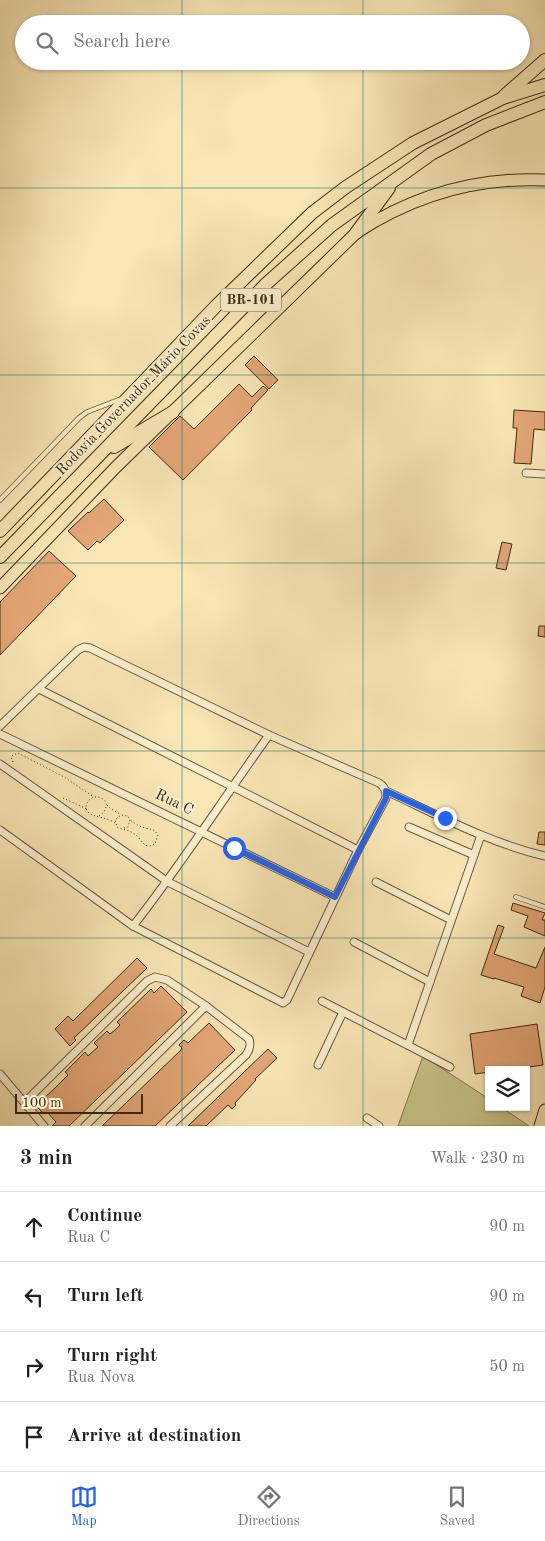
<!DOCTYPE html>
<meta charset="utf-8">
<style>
body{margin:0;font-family:"Old Standard TT",serif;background:#f2f2f2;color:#202124}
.controls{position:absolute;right:15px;bottom:15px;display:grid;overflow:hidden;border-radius:0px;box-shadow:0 1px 4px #0004}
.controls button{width:45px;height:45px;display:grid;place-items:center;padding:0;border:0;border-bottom:1px solid #e0e0e0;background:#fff;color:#202124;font:25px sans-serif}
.scale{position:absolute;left:15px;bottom:12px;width:128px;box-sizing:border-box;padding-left:5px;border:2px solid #3f2a11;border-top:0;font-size:14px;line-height:18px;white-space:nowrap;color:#3f2a11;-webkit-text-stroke:4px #fbefcf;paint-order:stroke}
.stop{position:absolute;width:15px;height:15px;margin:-11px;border:4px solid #2563eb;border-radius:50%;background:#fff}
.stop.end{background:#2563eb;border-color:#fff;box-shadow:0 1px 5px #0008}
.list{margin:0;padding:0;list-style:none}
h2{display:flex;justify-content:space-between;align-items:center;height:65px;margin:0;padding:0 20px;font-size:21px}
h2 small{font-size:16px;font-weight:400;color:#757577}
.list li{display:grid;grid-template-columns:32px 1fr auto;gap:15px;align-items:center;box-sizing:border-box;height:70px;padding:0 20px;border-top:1px solid #e0e0e0}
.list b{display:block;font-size:19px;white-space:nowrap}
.list p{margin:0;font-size:16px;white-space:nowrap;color:#757577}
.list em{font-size:16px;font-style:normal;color:#757577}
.icon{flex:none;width:28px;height:28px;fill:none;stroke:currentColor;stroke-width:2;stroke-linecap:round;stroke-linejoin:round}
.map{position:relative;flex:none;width:545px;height:1126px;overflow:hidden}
.search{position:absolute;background:#fff;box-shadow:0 1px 4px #0004;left:15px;right:15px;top:15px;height:55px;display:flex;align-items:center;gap:12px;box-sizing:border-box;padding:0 18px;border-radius:28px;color:#757577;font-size:19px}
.sheet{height:345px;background:#fff}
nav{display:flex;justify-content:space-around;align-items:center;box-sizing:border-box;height:70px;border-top:1px solid #e0e0e0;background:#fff;font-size:14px;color:#757577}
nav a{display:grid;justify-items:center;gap:2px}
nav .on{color:#2563eb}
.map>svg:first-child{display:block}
.green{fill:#c5c388;stroke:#82764c}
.building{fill:#e3a677;stroke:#3f2a11}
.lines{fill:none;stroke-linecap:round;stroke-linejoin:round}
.lane-casing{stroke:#6e593a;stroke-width:5.5}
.street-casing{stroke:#6e593a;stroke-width:9}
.primary-casing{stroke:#3f2a11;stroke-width:13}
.highway-casing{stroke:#3f2a11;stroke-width:14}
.path{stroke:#3f2a11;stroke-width:1;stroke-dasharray:1 2.5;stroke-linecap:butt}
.lane{stroke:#fbefcf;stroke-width:4}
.street{stroke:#fbefcf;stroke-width:7}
.primary{stroke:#f9e6b5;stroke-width:11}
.highway{stroke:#f9e6b5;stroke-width:12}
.route{stroke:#2563eb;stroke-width:6}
.grid{fill:none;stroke:#0f766e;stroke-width:1;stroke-opacity:0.55}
.labels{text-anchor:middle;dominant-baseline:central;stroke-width:4;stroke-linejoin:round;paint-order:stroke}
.shield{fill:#fbefcf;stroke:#77654a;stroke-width:1}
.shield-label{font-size:14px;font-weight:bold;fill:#3f2a11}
.street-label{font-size:15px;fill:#3f2a11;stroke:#fbefcf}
</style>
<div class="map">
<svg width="545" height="1126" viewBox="0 0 545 1126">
<rect width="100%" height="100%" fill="#f9e6b5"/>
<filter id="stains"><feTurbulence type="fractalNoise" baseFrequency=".004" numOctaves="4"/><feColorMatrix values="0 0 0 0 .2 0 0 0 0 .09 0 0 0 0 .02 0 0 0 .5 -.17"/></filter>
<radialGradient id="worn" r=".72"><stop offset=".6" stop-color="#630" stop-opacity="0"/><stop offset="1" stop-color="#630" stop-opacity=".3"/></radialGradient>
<polygon class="green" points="423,1056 489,1099 489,1107 501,1107 529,1126 398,1126"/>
<g class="building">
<polygon points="254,356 278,380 269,389 245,365"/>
<polygon points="239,384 252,397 263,386 268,390 251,408 252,410 183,480 149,447 180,416 194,429"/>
<polygon points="514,410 545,412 545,430 534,429 531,464 514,463 517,428 513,428"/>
<polygon points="104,499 124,520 100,543 97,541 88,550 68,531 88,512 89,513"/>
<polygon points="502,542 512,544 506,570 496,568"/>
<polygon points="49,551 76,576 0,655 0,602"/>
<polygon points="539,626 545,626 545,637 538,636"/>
<polygon points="539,832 545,832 545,845 537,844"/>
<polygon points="513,903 545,913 542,920 545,920 545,936 524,927 528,916 511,910"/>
<polygon points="498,925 504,927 494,954 536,968 545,947 545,987 540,1003 521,996 524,987 494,978 494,979 481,975"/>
<polygon points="137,958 147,968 74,1038 76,1040 70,1046 55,1029 68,1016 73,1021"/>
<polygon points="161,986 187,1012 69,1126 52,1126 56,1122 47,1112 44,1114 37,1107 39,1105 35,1101 41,1095 44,1098 55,1088 68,1075 65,1072 85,1052 88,1056 98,1047 94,1043 107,1031 110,1034 115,1030 120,1025 117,1022 151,989 154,993"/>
<polygon points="209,1023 235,1050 176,1106 155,1126 102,1126 181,1050 182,1048 179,1045 184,1040 188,1043"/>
<polygon points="537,1024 543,1065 507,1070 489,1070 489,1072 475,1074 470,1034"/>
<polygon points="268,1049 277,1058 255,1079 256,1080 235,1103 236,1105 232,1109 228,1105 206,1126 188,1126"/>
</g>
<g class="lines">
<g class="lane-casing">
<g id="lane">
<polyline points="0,500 79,418 87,412 121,399"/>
<polyline points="516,897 545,907"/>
</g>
</g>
<g class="street-casing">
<g id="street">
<polyline points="526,473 545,474"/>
<polyline points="39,689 358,850"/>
<path d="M0 726 78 650 84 647 90 648 269 735 379 783C385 787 386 791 386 798L358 850 287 1000 283 1003 133 926 0 830"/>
<polyline points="0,734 335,897"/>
<polyline points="0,764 168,882 309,952"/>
<path d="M386 791C438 815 489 843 545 856"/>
<polyline points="409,827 474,855"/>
<polyline points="376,882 451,920"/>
<path d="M133 926C181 865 223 799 269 735"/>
<polyline points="354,942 430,982"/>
<polyline points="322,1001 450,1067"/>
<polyline points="408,1045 481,835"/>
<polyline points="318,1065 343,1012"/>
<polyline points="0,1074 44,1126"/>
<path d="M25 1102 147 981 155 977 167 980 206 1006 249 1039C251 1045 250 1049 246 1055L170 1126"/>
<polyline points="367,1118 379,1126"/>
<polyline points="85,1126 206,1006"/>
</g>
</g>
<g class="primary-casing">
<g id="primary">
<path d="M0 588 116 467 356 233C414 195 476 177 545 180"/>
<polyline points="540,1126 545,1110"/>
</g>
</g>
<g class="highway-casing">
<g id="highway">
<polyline points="504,96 545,60"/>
<polyline points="356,233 389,188"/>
<polyline points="114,447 173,412"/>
<polyline points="0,531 217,305 312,213 346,187 413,143 503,98 545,85"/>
<polyline points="0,557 266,284 332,225 431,154 486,125 545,102"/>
</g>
</g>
<g class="path">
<polyline points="13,762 11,757 13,755 18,753 64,777 94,797"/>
<polyline points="63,798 87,809"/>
<polyline points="107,805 111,809 120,814"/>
<path d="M99 816C106 812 110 802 101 798 91 793 81 806 89 813 93 817 107 817 115 823"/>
<path d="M124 828 128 827 130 820 128 816 121 815 115 820 117 827C123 830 130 830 136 835 143 841 144 850 155 844L158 835C153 827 149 830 142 827 137 825 133 822 130 820"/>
</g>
<use href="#lane" class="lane"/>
<use href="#street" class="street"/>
<use href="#primary" class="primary"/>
<use href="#highway" class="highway"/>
</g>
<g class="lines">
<polyline class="route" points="234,848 335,897 386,798 386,791 445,818"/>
</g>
<path class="grid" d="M182 0V24M363 0V24M182 61V1126M363 61V1126M0 188H545M0 375H545M0 563H545M0 751H545M0 938H545"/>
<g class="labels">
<rect class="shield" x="221" y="288.5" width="60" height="23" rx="4"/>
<g class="shield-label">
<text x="251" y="300">BR-101</text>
</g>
<g class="street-label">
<text transform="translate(134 396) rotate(-46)">Rodovia Governador Mário Covas</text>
<text transform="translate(174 803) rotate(26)">Rua C</text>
</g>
</g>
<rect width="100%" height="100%" filter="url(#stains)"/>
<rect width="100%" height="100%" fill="url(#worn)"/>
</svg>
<div class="controls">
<button><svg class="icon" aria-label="layers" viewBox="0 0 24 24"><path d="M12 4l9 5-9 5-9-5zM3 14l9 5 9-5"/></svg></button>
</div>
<div class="scale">100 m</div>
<div class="stop" style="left:234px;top:848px"></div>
<div class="stop end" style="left:445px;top:818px"></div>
<div class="search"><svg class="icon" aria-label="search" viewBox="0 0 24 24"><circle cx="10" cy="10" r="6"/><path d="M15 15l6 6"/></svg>Search here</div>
</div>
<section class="sheet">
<h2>3 min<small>Walk · 230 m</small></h2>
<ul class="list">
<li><svg class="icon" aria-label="ahead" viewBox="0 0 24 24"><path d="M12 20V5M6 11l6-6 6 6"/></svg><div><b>Continue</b><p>Rua C</p></div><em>90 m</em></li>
<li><svg class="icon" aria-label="left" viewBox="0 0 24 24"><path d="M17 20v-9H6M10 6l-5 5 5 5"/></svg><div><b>Turn left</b></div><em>90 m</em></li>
<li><svg class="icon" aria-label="right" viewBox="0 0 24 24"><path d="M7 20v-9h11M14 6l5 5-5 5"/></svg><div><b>Turn right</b><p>Rua Nova</p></div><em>50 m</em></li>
<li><svg class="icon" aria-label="arrive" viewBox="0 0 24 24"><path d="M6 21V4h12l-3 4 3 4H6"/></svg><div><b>Arrive at destination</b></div></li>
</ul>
</section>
<nav>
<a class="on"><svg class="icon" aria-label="map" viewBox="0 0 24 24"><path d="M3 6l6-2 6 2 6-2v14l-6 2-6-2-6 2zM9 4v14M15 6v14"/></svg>Map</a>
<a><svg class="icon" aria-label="directions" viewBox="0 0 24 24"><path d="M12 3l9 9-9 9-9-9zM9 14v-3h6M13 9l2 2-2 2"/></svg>Directions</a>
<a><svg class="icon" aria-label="saved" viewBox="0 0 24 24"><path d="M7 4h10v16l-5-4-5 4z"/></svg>Saved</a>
</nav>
